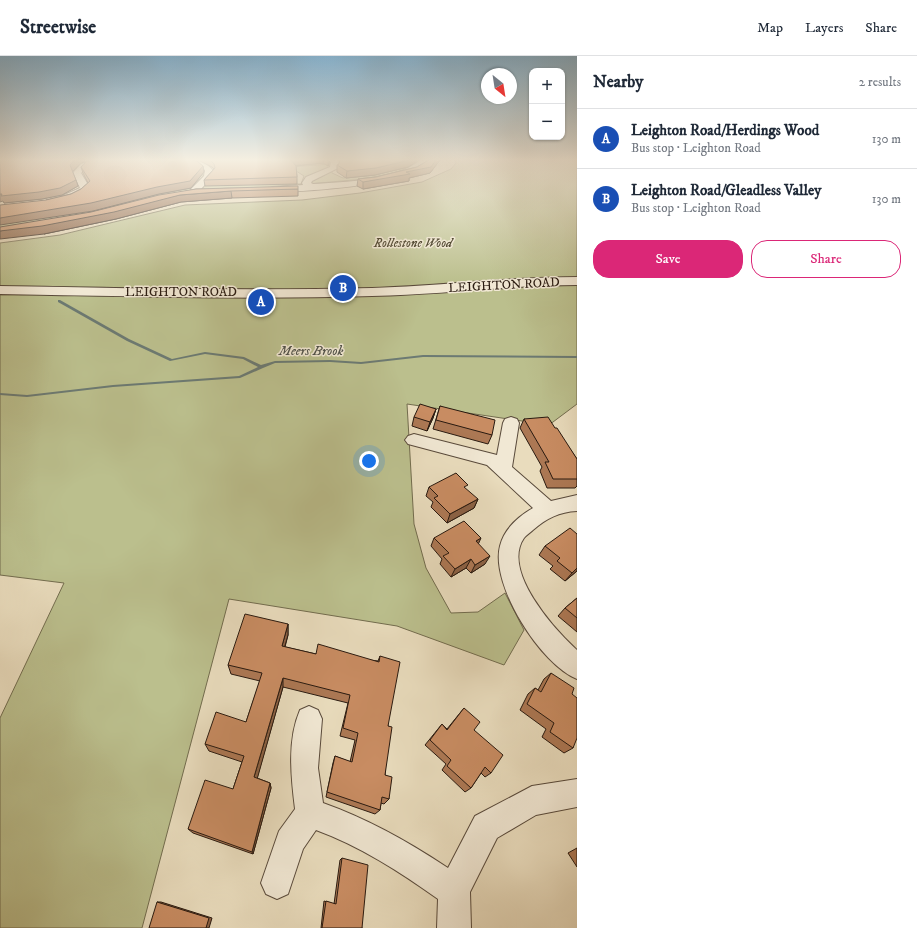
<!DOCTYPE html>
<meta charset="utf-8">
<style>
body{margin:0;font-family:"IM FELL DW Pica",serif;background:#f6f6f7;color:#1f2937}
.controls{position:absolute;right:12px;top:12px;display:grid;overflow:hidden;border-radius:8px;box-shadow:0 1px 3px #0004}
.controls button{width:36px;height:36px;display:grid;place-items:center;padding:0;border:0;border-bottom:1px solid #e0e1e3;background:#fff;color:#1f2937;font:20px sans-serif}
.compass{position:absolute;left:481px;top:12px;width:36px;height:36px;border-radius:50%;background:#fff;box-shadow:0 1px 3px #0004;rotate:150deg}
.you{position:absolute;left:369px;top:405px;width:14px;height:14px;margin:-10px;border:3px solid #fff;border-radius:50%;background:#1a73e8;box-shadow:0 0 0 6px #1a73e833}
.badge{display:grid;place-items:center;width:26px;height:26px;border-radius:50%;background:#db2777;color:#fff;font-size:13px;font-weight:700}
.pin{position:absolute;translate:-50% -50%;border:2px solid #fff;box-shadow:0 1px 4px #0006}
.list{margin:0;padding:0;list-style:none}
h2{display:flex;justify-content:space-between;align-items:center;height:52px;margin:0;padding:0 16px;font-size:17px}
h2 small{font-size:13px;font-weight:400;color:#747a83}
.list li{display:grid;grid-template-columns:26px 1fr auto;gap:12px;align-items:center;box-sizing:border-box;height:60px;padding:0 16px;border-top:1px solid #e0e1e3}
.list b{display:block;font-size:15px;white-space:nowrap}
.list p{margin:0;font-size:13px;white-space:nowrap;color:#747a83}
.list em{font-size:13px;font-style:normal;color:#747a83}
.actions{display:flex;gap:8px;padding:12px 16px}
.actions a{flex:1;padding:9px 0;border:1px solid #db2777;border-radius:16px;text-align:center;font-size:14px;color:#db2777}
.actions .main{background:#db2777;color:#fff}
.map{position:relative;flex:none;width:577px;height:872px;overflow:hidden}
header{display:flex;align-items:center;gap:24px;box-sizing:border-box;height:56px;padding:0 20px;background:#fff;border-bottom:1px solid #e0e1e3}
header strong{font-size:19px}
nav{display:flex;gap:22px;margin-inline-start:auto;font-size:14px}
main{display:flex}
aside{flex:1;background:#fff}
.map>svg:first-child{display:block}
.green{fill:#bbbf8d;stroke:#726c4e}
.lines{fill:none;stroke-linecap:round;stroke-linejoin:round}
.stream{fill:#6c7a73;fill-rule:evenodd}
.minor-casing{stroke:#594a3b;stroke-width:2}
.tertiary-casing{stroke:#594a3b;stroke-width:2}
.minor{fill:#f1e8d4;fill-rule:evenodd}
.tertiary{fill:#f1e8d4;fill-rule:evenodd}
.wall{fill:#ac7854;stroke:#291a10}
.shaded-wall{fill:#8c6245;stroke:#291a10}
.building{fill:#c88c62;stroke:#291a10}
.labels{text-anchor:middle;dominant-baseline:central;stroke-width:3;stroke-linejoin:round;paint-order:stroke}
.far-park-label{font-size:13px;font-style:italic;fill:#554c36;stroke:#f1e8d4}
.far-street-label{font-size:13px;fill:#291a10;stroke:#f1e8d4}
.far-water-label{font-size:14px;font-style:italic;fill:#50524a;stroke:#f1e8d4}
</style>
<header>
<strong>Streetwise</strong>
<nav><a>Map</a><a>Layers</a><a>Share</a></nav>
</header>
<main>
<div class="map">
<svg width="577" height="872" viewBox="0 0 577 872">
<rect width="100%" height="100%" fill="#e9dcbd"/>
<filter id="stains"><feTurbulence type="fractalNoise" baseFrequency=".005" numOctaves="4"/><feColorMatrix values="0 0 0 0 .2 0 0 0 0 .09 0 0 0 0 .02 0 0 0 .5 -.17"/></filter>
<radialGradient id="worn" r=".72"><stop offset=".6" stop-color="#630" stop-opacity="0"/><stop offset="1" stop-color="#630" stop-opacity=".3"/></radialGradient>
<g class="green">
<polygon points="184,104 203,104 203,106 221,107 219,118 204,118 201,123 202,129 301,128 304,120 290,111 330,108 332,117 343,122 393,113 408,104 420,104 416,109 402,115 364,123 264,132 228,132 187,135 99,156 0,173 0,162 155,131 205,116 197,107"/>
<polygon points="455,104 577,104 577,348 549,369 407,348 414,468 426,512 451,557 478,556 505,537 524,574 504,609 397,570 229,543 142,872 0,872 0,662 64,527 0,519 0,239 282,234 0,230 0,187 60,179 185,149 302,144 360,137 422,126 451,113 456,107"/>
</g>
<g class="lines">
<polygon class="stream" points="58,244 60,244 129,283 172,303 205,296 244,301 261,309 275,305 330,304 361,306 423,299 577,300 577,302 423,301 361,308 330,306 275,307 263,312 240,322 113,331 27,341 0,339 0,337 27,339 113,329 239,320 258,311 243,303 205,298 170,305 127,285 58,246"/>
<g class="minor-casing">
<g id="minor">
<path d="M176 104C190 103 205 103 214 116V119L201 133 200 137H194L191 133 204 120 205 114 195 109 177 106Z"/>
<path d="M329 104H337L339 106 338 112 312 125 311 127 313 128C344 126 396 125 420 104H429C406 132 308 134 272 137L267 134 272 131 303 129 302 127 306 121 330 111 331 106Z"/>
<path d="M84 107 88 110 81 117 90 132C84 139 70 146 62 144L60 142 62 140 80 132 73 117 81 108Z"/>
<path d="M511 361 517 363 519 367 512 411 551 445 577 439V455C559 456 547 462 533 474 530 477 526 479 524 482 501 515 555 574 577 594V623C541 609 490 529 500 490 504 473 519 460 533 452L487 409 408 388 405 384 408 380 414 378 497 399 503 367 505 363Z"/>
<path d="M309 650 318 654 322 663 318 712 323 747C368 763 409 786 448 812L475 760 532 730 577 723V751L536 759 497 782 470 836 471 872H437L438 843C400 816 360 790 316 774L303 793 288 838 277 843 266 838 261 827 279 775 295 753C291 721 287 684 300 654Z"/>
</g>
</g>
<g class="tertiary-casing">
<path id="tertiary" d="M577 221V229C508 229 440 239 372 240 248 244 124 240 0 238V230C124 232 248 235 372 232 440 230 508 221 577 221Z"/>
</g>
<use href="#minor" class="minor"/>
<use href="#tertiary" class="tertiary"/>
</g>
<g class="wall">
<polygon points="0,104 191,104 203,110 204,116 191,132 159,138 93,155 46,144 71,138 81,133 88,127 83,117 81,111 86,106 85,106 81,107 72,115 78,130 62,139 42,143 4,147"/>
<polygon points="198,104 330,104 328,110 323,107 296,110 297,121 297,128 205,130 204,124 214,113 212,111"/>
<polygon points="340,104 419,104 408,111 375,119 346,122 337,116 337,109 339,108"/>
<polygon points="429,104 440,104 430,117 409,122 409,125 363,133 357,130 358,123 376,121 417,111"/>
<polygon points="196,133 298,133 298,140 232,142 181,146 116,163 44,178 91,156"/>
<polygon points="440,350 492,379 488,388 433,373"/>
<polygon points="436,353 433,362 427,375 412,370 414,361"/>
<polygon points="524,363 555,372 577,403 577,430 575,432 547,432 540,415 542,411 520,372"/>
<polygon points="429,431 478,443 474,452 447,467 431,451 433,446 426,440"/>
<polygon points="577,478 577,515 565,525 550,513 553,510 539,499 545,490"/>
<polygon points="434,482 478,488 485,508 471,517 466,512 451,521 440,508 442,503 431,490"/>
<polygon points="577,542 577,576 558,560 565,552"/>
<polygon points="288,568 288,579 285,591 316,598 378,605 380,600 388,670 385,719 389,743 384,748 381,747 380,754 375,758 326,741 333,707 335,700 350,706 355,684 340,680 348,647 283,631 257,722 270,727 271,732 253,798 193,777 188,773 233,733 242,706 209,695 205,688 246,666 260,625 231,618 228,609"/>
<polygon points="551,617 572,638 573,692 564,697 542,681 546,673 520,654 528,638 535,632 538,634 544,623"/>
<polygon points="464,652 474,674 491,717 485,721 481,717 471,732 465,736 442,714 446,708 425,689 442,668 447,673"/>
<polygon points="577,792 577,811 568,797"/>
<polygon points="342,802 362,872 321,872 324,845 334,848 340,804"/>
</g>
<g class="shaded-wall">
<polygon points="75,104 84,104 85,106 81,107 72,116 70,109"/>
<polygon points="291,104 324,104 323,107 291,110"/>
<polygon points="328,104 330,104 328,110"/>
<polygon points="410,104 419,104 408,111 375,119 346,122 347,115"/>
<polygon points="436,104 440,104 430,117 409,122 409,125 363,133 363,126 406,116"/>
<polygon points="203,110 204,116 191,132 159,138 93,155 0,169 0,162"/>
<polygon points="76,124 78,130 62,139 42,143 4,147 3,145 0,146 0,138"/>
<polygon points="231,135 232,142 181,146 116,163 44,178 0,183 0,175 180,139"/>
<polygon points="436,353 433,362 427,375 430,366"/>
<polygon points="478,443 474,452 447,467 450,458"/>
<polygon points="481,482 477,491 476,485"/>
<polygon points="490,500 485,508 471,517 475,509"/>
<polygon points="471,503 466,512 451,521 455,513"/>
<polygon points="577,512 577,515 565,525 572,517"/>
<polygon points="288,568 288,579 282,600 282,590"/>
<polygon points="283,622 283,631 256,727 254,721"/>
<polygon points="270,727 271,732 253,798 252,796"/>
<polygon points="157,846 161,846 212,862 209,872 206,872"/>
</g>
<g class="building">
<polygon points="0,104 75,104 70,109 76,124 60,132 39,136 1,140 2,138 0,138"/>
<polygon points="87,104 191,104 197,105 203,110 190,125 157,131 91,147 0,162 0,149 46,144 71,138 81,133 90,125 81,111 87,105"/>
<polygon points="210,104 291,104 296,110 297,121 204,124 215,112 214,108"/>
<polygon points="340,104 410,104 376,112 347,115 337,109 339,108"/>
<polygon points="429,104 436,104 431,111 406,116 410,118 363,126 358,123 376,121 417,111"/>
<polygon points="298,130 298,133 231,135 180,139 114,156 42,170 0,175 0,171 91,156 159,139 196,133"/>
<polygon points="420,348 436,353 430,366 414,361"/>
<polygon points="440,350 495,364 492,379 436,364"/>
<polygon points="548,361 555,372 557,372 577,403 577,423 553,423 545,406 549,406 524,363"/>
<polygon points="456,417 468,429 464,431 478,443 450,458 434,442 438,440 429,431"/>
<polygon points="464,465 481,482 476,485 490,500 475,509 471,503 455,513 443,500 449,497 434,482"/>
<polygon points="570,472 577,478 577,512 572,517 557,505 560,502 545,490"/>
<polygon points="577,542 577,562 565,552"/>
<polygon points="245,558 288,568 282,590 316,598 318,588 379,606 380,600 400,606 388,670 392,671 385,719 392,721 389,743 382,741 380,754 327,736 335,700 352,706 358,677 343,672 350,639 283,622 254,721 270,727 252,796 188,773 205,724 233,733 244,700 205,688 216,656 246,666 262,617 228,609"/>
<polygon points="551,617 574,632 572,638 577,642 577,682 573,692 550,676 554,667 527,648 535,632 541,636"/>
<polygon points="464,652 480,666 474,674 503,699 491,717 485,711 471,732 447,710 451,704 430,684 442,668 447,674"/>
<polygon points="342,802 368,809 362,872 322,872 326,845 336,848"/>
<polygon points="157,846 209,862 206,872 149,872"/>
</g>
<linearGradient id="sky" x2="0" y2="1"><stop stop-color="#88b6d4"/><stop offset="0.46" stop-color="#f5efe1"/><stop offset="1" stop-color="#f5efe1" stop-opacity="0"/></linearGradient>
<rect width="577" height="226" fill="url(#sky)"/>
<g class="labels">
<g class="far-park-label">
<text x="413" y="187">Rollestone Wood</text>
</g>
<g class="far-street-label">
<text transform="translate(504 229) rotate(-3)">LEIGHTON ROAD</text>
<text x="181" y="236">LEIGHTON ROAD</text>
</g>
<g class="far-water-label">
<text x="311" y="295">Meers Brook</text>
</g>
</g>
<rect width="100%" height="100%" filter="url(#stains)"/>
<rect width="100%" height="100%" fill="url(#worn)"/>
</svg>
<div class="controls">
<button>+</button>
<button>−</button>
</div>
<svg class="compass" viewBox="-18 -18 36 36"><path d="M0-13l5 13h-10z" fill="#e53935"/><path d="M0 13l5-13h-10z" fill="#747a83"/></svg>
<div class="you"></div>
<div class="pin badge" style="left:261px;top:246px;background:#1a4fb4">A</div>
<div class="pin badge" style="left:343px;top:232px;background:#1a4fb4">B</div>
</div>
<aside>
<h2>Nearby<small>2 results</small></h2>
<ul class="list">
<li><span class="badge" style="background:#1a4fb4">A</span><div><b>Leighton Road/Herdings Wood</b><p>Bus stop · Leighton Road</p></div><em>130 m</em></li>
<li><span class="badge" style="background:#1a4fb4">B</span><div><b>Leighton Road/Gleadless Valley</b><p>Bus stop · Leighton Road</p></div><em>130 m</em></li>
</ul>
<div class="actions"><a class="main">Save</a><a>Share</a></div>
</aside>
</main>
